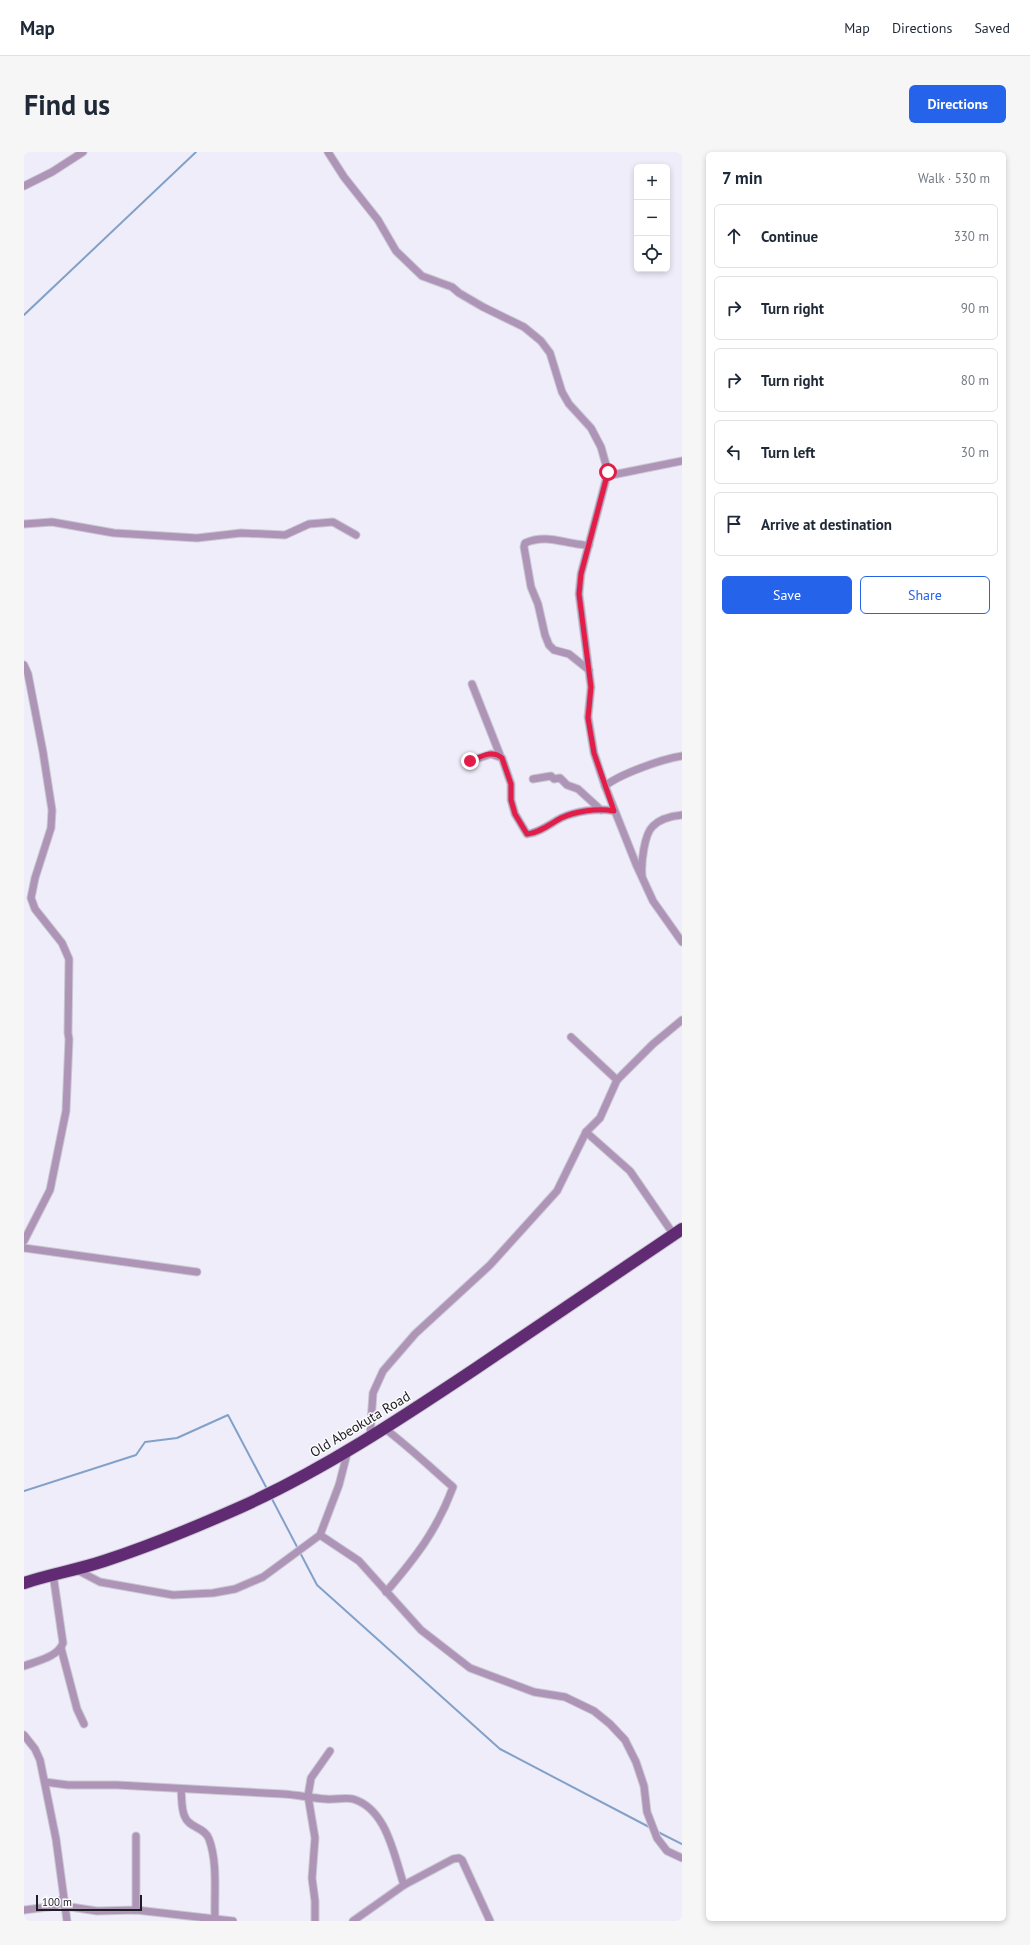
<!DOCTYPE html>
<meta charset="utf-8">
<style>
body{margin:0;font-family:"PT Sans",sans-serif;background:#f6f6f7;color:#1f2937}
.controls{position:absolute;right:12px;top:12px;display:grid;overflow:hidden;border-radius:6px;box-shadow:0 2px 6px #0003}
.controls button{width:36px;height:36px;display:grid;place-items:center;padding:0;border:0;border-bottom:1px solid #e0e1e3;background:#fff;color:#1f2937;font:20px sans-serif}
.scale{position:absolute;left:12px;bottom:10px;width:106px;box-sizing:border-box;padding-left:4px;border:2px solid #1e1d21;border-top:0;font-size:11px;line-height:14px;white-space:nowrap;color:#1e1d21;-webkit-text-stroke:3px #fcfcfe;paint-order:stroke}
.stop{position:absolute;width:12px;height:12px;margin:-9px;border:3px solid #e11d48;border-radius:50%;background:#fff}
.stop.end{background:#e11d48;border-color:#fff;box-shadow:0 1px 4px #0008}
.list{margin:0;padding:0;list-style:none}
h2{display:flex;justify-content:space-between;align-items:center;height:52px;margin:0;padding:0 16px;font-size:17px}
h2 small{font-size:13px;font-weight:400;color:#747a83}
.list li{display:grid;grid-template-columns:26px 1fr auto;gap:12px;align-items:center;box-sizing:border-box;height:64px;margin:0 8px 8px;padding:0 8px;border:1px solid #e0e1e3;border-radius:6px}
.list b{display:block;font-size:15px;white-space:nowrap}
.list em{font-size:13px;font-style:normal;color:#747a83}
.actions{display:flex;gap:8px;padding:12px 16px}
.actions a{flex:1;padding:9px 0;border:1px solid #2563eb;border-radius:6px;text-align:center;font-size:14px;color:#2563eb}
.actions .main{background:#2563eb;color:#fff}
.icon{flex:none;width:22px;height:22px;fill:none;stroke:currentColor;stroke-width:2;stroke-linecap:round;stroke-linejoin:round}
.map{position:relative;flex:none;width:658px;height:1769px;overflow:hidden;border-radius:6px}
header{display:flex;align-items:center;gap:24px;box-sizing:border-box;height:56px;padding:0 20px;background:#fff;border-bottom:1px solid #e0e1e3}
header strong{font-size:19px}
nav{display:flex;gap:22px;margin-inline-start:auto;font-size:14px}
.intro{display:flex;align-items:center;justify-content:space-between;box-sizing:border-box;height:96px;padding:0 24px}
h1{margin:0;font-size:28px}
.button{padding:10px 18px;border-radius:6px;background:#2563eb;color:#fff;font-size:14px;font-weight:700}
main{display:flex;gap:24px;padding:0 24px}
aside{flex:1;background:#fff;border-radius:6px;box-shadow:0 2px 6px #0003}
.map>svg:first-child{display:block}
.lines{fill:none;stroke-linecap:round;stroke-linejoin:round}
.stream{stroke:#82a1c8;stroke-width:2}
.street-casing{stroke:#c9c8d2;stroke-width:9}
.highway-casing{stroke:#c9c8d2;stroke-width:14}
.street{stroke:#ae94b7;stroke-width:7}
.highway{stroke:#612b73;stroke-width:12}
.route{stroke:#e11d48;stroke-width:5}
.labels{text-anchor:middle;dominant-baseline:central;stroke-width:3;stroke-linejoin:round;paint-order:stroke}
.street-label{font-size:14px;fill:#1e1d21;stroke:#fcfcfe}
</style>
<header>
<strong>Map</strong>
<nav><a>Map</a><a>Directions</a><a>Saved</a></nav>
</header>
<div class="intro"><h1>Find us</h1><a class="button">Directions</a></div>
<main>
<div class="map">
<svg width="658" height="1769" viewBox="0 0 658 1769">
<rect width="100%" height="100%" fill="#efedf9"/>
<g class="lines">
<g class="stream">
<polyline points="0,163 172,0"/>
<polyline points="0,1339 112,1303 121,1290 153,1286 204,1263 242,1335"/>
<polyline points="248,1347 293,1433 476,1597 627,1676"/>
<polyline points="632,1679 658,1692"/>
</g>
<g class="street-casing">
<g id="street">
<polyline points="304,0 320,25 354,68 372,99 398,124 428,135 435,141 459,155 500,175 517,189 526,201 538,240 545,252 567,276 577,295 584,320 557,422 555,442 567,535 564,565 570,601 581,634 612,712 629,749 658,790"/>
<polyline points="0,34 28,20 59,0"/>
<polyline points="583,324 658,309"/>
<polyline points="0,372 28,370 90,381 173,386 217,381 261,383 285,372 309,370 332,383"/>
<polyline points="0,513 4,522 19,600 28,658 27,676 11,726 7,746 11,757 38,791 45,807 44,881 45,887 42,959 26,1038 0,1089"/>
<path d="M565 518 545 502 530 498 525 493 521 483 514 452 507 435 500 395 501 391C519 383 534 389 553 392 557 392 561 394 565 393"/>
<polyline points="448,532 476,603"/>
<path d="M446 609 467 602 478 606 487 632V648L491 662 503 682C515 681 526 672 537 666 552 659 573 656 590 659"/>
<polyline points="509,627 527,624 530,627 536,626 543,633 554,637 577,658"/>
<path d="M581 634C596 622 638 607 658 604"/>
<path d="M618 723C617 712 620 682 629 674 636 667 648 664 658 663"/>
<polyline points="547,885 593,928"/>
<polyline points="562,980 606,1019 650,1083"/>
<polyline points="0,1096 173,1120"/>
<path d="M360 1276C384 1294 406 1315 429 1335 413 1378 392 1405 362 1440"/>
<polyline points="346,1285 349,1241 359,1219 391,1182 466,1113 533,1039 562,980 576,966 593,928 629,892 658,868"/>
<polyline points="296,1383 335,1409 397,1478 446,1516 510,1540 541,1545 570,1559 586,1572 601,1588 612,1610 620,1634 623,1660 633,1686 643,1699 658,1706"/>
<polyline points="53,1418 76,1430 149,1443 189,1441 211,1437 239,1425 296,1383 315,1333 324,1298"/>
<polyline points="37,1496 53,1557 60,1572"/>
<path d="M0 1514C13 1509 34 1505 39 1491L29 1422"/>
<polyline points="0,1583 11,1597 16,1608 32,1687 43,1769"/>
<path d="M21 1630 44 1633H93L259 1642C274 1643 287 1646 302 1647 311 1648 321 1645 329 1647 363 1657 370 1704 380 1733"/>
<path d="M157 1637C158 1646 157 1658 161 1665 165 1676 181 1675 185 1687 194 1711 190 1742 191 1768"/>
<polyline points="112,1684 112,1758"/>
<polyline points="40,1754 73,1759 112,1758 209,1769"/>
<polyline points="0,1758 32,1754 39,1746"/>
<polyline points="291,1769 291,1749 288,1726 291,1686 284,1644 287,1626 306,1599"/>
<polyline points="329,1769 380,1733 429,1707 435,1706 438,1708 466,1769"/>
</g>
</g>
<g class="highway-casing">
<path id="highway" d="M0 1431C27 1422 53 1418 80 1409 126 1394 172 1375 217 1355 299 1318 376 1267 451 1217 520 1171 589 1124 658 1077"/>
</g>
<use href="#street" class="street"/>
<use href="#highway" class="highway"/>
</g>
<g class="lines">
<path class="route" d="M446 609C456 605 469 597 478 606L487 632V648L491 662 503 682C515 681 526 672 537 666 552 659 573 656 590 659L570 601 564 566 567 535 555 442 557 422 584 320"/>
</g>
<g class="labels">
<g class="street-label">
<text transform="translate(336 1272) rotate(-31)">Old Abeokuta Road</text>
</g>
</g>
</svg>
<div class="controls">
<button>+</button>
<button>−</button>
<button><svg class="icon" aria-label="locate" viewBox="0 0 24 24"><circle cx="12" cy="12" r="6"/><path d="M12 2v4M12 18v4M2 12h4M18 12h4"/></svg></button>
</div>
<div class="scale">100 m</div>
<div class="stop" style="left:584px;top:320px"></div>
<div class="stop end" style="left:446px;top:609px"></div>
</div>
<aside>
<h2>7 min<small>Walk · 530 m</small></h2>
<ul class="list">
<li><svg class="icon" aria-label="ahead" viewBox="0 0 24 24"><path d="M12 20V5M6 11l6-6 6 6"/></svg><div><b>Continue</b></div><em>330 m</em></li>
<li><svg class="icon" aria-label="right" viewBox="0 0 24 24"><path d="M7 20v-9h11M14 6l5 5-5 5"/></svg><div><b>Turn right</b></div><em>90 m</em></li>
<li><svg class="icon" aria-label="right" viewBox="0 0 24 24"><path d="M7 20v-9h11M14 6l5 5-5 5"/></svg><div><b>Turn right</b></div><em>80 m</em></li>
<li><svg class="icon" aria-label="left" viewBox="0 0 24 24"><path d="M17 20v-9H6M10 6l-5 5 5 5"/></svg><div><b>Turn left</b></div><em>30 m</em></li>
<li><svg class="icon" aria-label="arrive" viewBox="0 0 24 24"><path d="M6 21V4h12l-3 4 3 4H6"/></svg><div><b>Arrive at destination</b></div></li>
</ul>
<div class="actions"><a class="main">Save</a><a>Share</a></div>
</aside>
</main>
